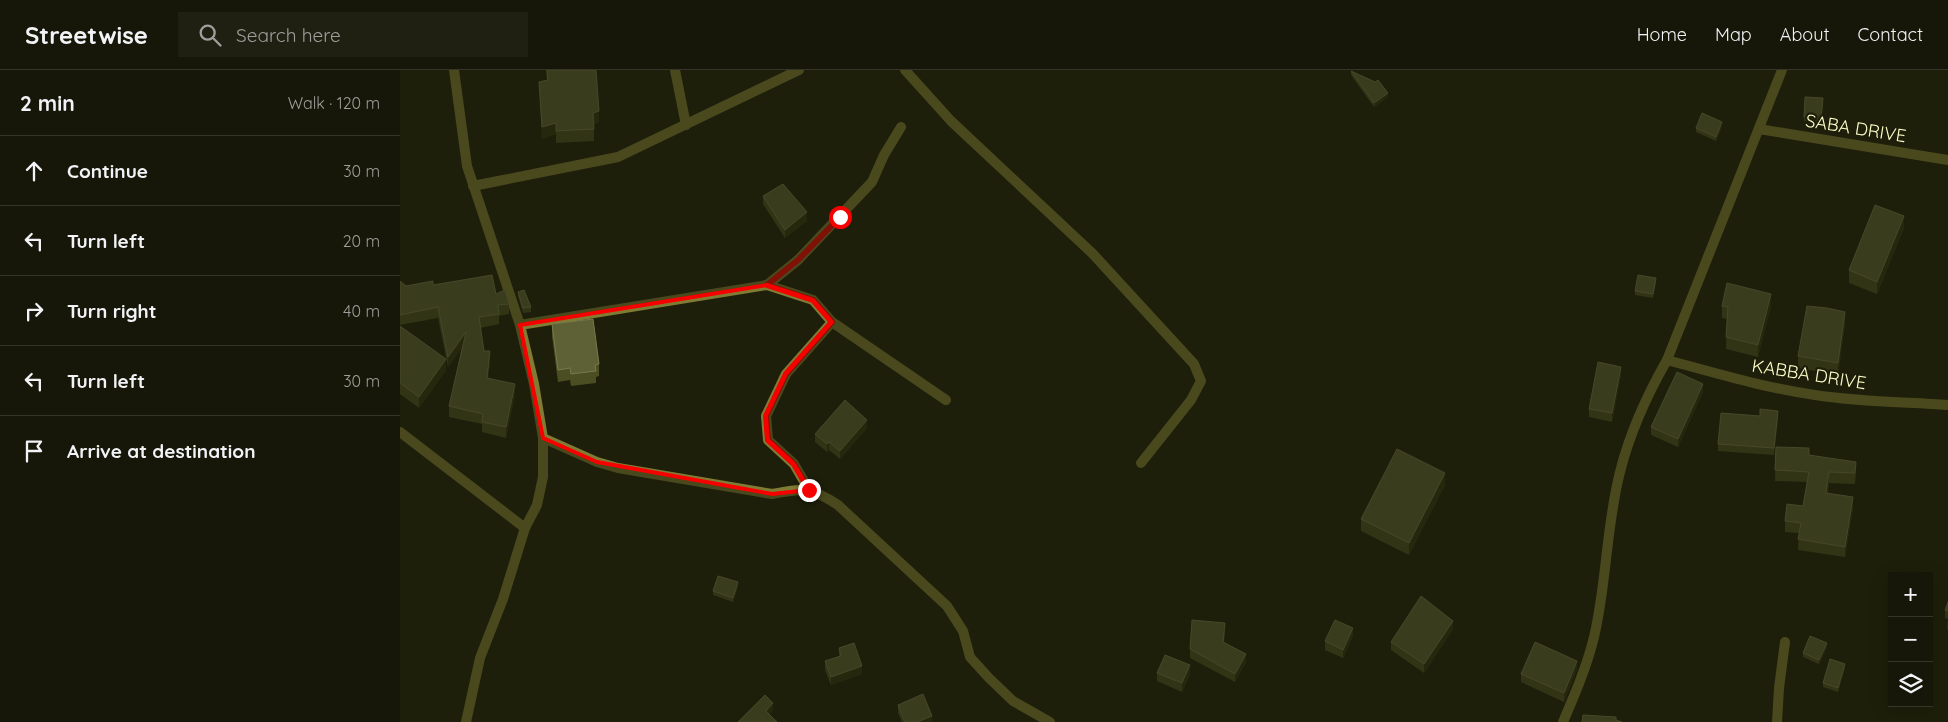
<!DOCTYPE html>
<meta charset="utf-8">
<style>
body{margin:0;font-family:Quicksand,sans-serif;background:#1f2012;color:#f1f3f6}
.controls{position:absolute;right:15px;bottom:15px;display:grid;overflow:hidden;border-radius:0px;box-shadow:0 5px 20px #0002}
.controls button{width:45px;height:45px;display:grid;place-items:center;padding:0;border:0;border-bottom:1px solid #353629;background:#161708;color:#f1f3f6;font:25px sans-serif}
.stop{position:absolute;width:15px;height:15px;margin:-11px;border:4px solid #f50100;border-radius:50%;background:#fff}
.stop.end{background:#f50100;border-color:#fff;box-shadow:0 1px 5px #0008}
.list{margin:0;padding:0;list-style:none}
h2{display:flex;justify-content:space-between;align-items:center;height:65px;margin:0;padding:0 20px;font-size:21px}
h2 small{font-size:16px;font-weight:400;color:#9e9f9c}
.list li{display:grid;grid-template-columns:32px 1fr auto;gap:15px;align-items:center;box-sizing:border-box;height:70px;padding:0 20px;border-top:1px solid #353629}
.list b{display:block;font-size:19px;white-space:nowrap}
.list em{font-size:16px;font-style:normal;color:#9e9f9c}
.icon{flex:none;width:28px;height:28px;fill:none;stroke:currentColor;stroke-width:2;stroke-linecap:round;stroke-linejoin:round}
.map{position:relative;flex:none;width:1548px;height:652px;overflow:hidden}
header{display:flex;align-items:center;gap:30px;box-sizing:border-box;height:70px;padding:0 25px;background:#161708;border-bottom:1px solid #353629}
header strong{font-size:24px}
nav{display:flex;gap:28px;margin-inline-start:auto;font-size:18px}
.search{width:350px;height:45px;background:#1f2012;display:flex;align-items:center;gap:12px;box-sizing:border-box;padding:0 18px;border-radius:0px;color:#9e9f9c;font-size:19px}
main{display:flex}
aside{flex:1;background:#161708}
.map>svg:first-child{display:block}
.lines{fill:none;stroke-linecap:round;stroke-linejoin:round}
.minor{stroke:#817c34;stroke-width:10}
.wall{fill:#4b4e23}
.shaded-wall{fill:#313312}
.building{fill:#5e6135;stroke:#777a4c}
.route{stroke:#f50100;stroke-width:6}
.marked{fill:none;stroke:#f50100;stroke-width:4;stroke-linejoin:round}
.labels{text-anchor:middle;dominant-baseline:central;stroke-width:4.5;stroke-linejoin:round;paint-order:stroke}
.street-label{font-size:18px;fill:#feffca;stroke:#1e1f0b}
</style>
<header>
<strong>Streetwise</strong>
<div class="search"><svg class="icon" aria-label="search" viewBox="0 0 24 24"><circle cx="10" cy="10" r="6"/><path d="M15 15l6 6"/></svg>Search here</div>
<nav><a>Home</a><a>Map</a><a>About</a><a>Contact</a></nav>
</header>
<main>
<aside>
<h2>2 min<small>Walk · 120 m</small></h2>
<ul class="list">
<li><svg class="icon" aria-label="ahead" viewBox="0 0 24 24"><path d="M12 20V5M6 11l6-6 6 6"/></svg><div><b>Continue</b></div><em>30 m</em></li>
<li><svg class="icon" aria-label="left" viewBox="0 0 24 24"><path d="M17 20v-9H6M10 6l-5 5 5 5"/></svg><div><b>Turn left</b></div><em>20 m</em></li>
<li><svg class="icon" aria-label="right" viewBox="0 0 24 24"><path d="M7 20v-9h11M14 6l5 5-5 5"/></svg><div><b>Turn right</b></div><em>40 m</em></li>
<li><svg class="icon" aria-label="left" viewBox="0 0 24 24"><path d="M17 20v-9H6M10 6l-5 5 5 5"/></svg><div><b>Turn left</b></div><em>30 m</em></li>
<li><svg class="icon" aria-label="arrive" viewBox="0 0 24 24"><path d="M6 21V4h12l-3 4 3 4H6"/></svg><div><b>Arrive at destination</b></div></li>
</ul>
</aside>
<div class="map">
<svg width="1548" height="652" viewBox="0 0 1548 652">
<rect width="100%" height="100%" fill="#1e1f0b"/>
<g class="lines">
<g class="minor">
<polyline points="54,0 67,96 120,255 134,314 143,368 143,407 137,435 125,458 103,529 80,588 66,652"/>
<polyline points="275,0 286,55"/>
<polyline points="505,0 551,51 693,184 794,294 801,311 791,330 741,393"/>
<polyline points="1359,59 1548,90"/>
<polyline points="73,116 218,87 399,0"/>
<polyline points="367,215 398,190 472,112 484,85 501,57"/>
<polyline points="120,255 367,215 413,230 432,252 546,330"/>
<path d="M1267 290C1316 303 1365 318 1415 325 1459 332 1504 332 1548 335"/>
<polyline points="0,362 125,458"/>
<path d="M143 368 197 392 218 398 372 424C403 418 411 417 438 435L547 536 563 561 570 587 589 608 613 631 650 652"/>
<polyline points="409,420 394,394 368,370 366,346 386,304 432,252"/>
<path d="M1163 652C1175 624 1187 596 1194 567 1207 512 1206 456 1220 402 1230 362 1247 325 1267 290L1382 0"/>
<polyline points="1377,652 1379,618 1385,572"/>
</g>
</g>
<g class="wall">
<polygon points="146,0 196,0 199,52 194,54 194,71 156,73 156,64 142,69 139,12 147,10"/>
<polygon points="951,1 988,27 974,37 951,5"/>
<polygon points="1423,33 1421,53 1404,51 1404,47"/>
<polygon points="1322,57 1316,71 1296,62 1296,58"/>
<polygon points="363,126 407,151 385,168 363,134"/>
<polygon points="1504,158 1477,224 1449,213 1449,200"/>
<polygon points="0,211 6,216 33,215 96,224 109,234 109,244 99,246 99,254 80,258 84,281 90,292 88,308 115,325 106,368 82,362 82,354 49,347 49,336 62,277 48,297 38,248 0,255"/>
<polygon points="1256,212 1253,228 1235,225 1235,221"/>
<polygon points="118,222 131,237 131,242 123,243 118,226"/>
<polygon points="1322,236 1371,236 1358,287 1326,279 1327,249 1322,248"/>
<polygon points="152,254 199,294 199,306 196,307 196,313 171,316 170,310 158,312 152,266"/>
<polygon points="1445,254 1438,305 1398,298 1398,286"/>
<polygon points="0,256 46,300 19,338 0,324"/>
<polygon points="1221,305 1212,352 1189,347 1189,339"/>
<polygon points="1303,322 1278,377 1251,365 1251,357"/>
<polygon points="1378,348 1374,385 1318,381 1318,374"/>
<polygon points="467,358 440,389 429,380 427,382 415,372 415,364"/>
<polygon points="1376,377 1409,385 1456,403 1455,414 1429,413 1428,423 1453,438 1445,487 1398,480 1399,463 1385,462 1385,451 1403,436 1407,412 1375,411"/>
<polygon points="1045,415 1009,485 961,461 961,449"/>
<polygon points="338,516 333,532 313,525 313,521"/>
<polygon points="1548,532 1548,559 1547,559 1548,549 1545,548 1545,540"/>
<polygon points="1053,559 1024,603 991,580 991,572"/>
<polygon points="825,561 824,572 846,592 835,612 790,588 790,579"/>
<polygon points="953,566 943,588 925,580 925,571"/>
<polygon points="1427,577 1419,594 1403,587 1403,583"/>
<polygon points="439,578 462,604 431,615 425,600 425,591 439,587"/>
<polygon points="1445,598 1438,622 1423,617 1423,613"/>
<polygon points="1177,599 1164,632 1121,612 1121,604"/>
<polygon points="757,603 790,604 782,622 757,611"/>
<polygon points="498,635 532,652 502,652 498,643"/>
</g>
<g class="shaded-wall">
<polygon points="988,23 988,27 974,37 974,33"/>
<polygon points="199,41 199,52 193,54 193,43"/>
<polygon points="1322,52 1322,57 1316,71 1316,67"/>
<polygon points="156,53 156,64 142,69 142,57"/>
<polygon points="407,142 407,151 385,168 385,160"/>
<polygon points="1504,146 1504,158 1477,224 1477,212"/>
<polygon points="1371,224 1371,236 1358,287 1358,275"/>
<polygon points="1445,242 1445,254 1438,305 1438,293"/>
<polygon points="66,262 66,273 48,297 48,287"/>
<polygon points="90,281 90,292 87,319 87,308"/>
<polygon points="46,289 46,300 19,338 19,327"/>
<polygon points="1221,297 1221,305 1212,352 1212,343"/>
<polygon points="115,314 115,325 106,368 106,357"/>
<polygon points="1303,314 1303,322 1278,377 1278,369"/>
<polygon points="1378,341 1378,348 1374,385 1374,378"/>
<polygon points="467,350 467,358 440,389 440,381"/>
<polygon points="429,372 429,380 427,382 427,374"/>
<polygon points="1429,402 1429,413 1426,433 1426,423"/>
<polygon points="1045,403 1045,415 1009,485 1009,473"/>
<polygon points="1453,427 1453,438 1445,487 1445,477"/>
<polygon points="338,512 338,516 333,532 333,528"/>
<polygon points="1053,551 1053,559 1024,603 1024,594"/>
<polygon points="953,558 953,566 943,588 943,580"/>
<polygon points="1427,573 1427,577 1419,594 1419,590"/>
<polygon points="846,584 846,592 835,612 835,604"/>
<polygon points="1177,591 1177,599 1164,632 1164,623"/>
<polygon points="1445,594 1445,598 1438,622 1438,618"/>
<polygon points="790,595 790,604 782,622 782,613"/>
<polygon points="462,596 462,604 431,615 431,607"/>
<polygon points="373,633 373,640 366,649 366,641"/>
<polygon points="532,646 532,652 517,652"/>
</g>
<g class="building">
<polygon points="147,0 196,0 199,41 193,43 194,59 156,61 156,53 142,57 139,12 148,10"/>
<polygon points="951,1 975,12 978,10 988,23 974,33"/>
<polygon points="1405,27 1423,28 1421,49 1404,47"/>
<polygon points="1302,43 1322,52 1316,67 1296,58"/>
<polygon points="383,114 407,142 385,160 363,126"/>
<polygon points="1475,135 1504,146 1477,212 1449,200"/>
<polygon points="92,205 96,224 105,220 109,234 98,235 99,244 79,247 84,281 90,281 87,308 115,314 106,357 82,352 83,344 49,336 66,262 48,287 38,237 0,245 0,211 6,216 33,211 33,215"/>
<polygon points="1238,205 1256,208 1253,224 1235,221"/>
<polygon points="1327,213 1371,224 1358,275 1326,267 1328,237 1322,236"/>
<polygon points="124,220 131,237 123,238 118,222"/>
<polygon points="1407,236 1427,238 1445,242 1438,293 1398,286"/>
<polygon points="193,249 199,294 195,295 196,301 171,304 170,298 158,300 152,254"/>
<polygon points="0,256 46,289 19,327 0,313"/>
<polygon points="1198,292 1221,297 1212,343 1189,339"/>
<polygon points="1277,302 1303,314 1278,369 1251,357"/>
<polygon points="445,330 467,350 440,381 429,372 427,374 415,364"/>
<polygon points="1360,339 1378,341 1374,378 1318,374 1321,343 1360,346"/>
<polygon points="1376,377 1409,378 1409,385 1456,392 1455,403 1429,402 1426,423 1453,427 1445,477 1398,469 1401,453 1385,451 1387,434 1403,436 1409,402 1375,400"/>
<polygon points="997,379 1045,403 1009,473 961,449"/>
<polygon points="318,506 338,512 333,528 313,521"/>
<polygon points="1021,526 1053,551 1024,594 991,572"/>
<polygon points="1548,532 1548,541 1545,540"/>
<polygon points="792,550 825,553 823,572 846,584 835,604 790,579"/>
<polygon points="935,550 953,558 943,580 925,571"/>
<polygon points="1410,566 1427,573 1419,590 1403,583"/>
<polygon points="1135,572 1177,591 1164,623 1121,604"/>
<polygon points="454,573 462,596 431,607 425,591 441,586 439,578"/>
<polygon points="765,585 790,595 782,613 757,603"/>
<polygon points="1430,589 1445,594 1438,618 1423,613"/>
<polygon points="523,624 532,646 517,652 505,652 498,635"/>
<polygon points="365,625 373,633 366,641 377,652 338,652"/>
<polygon points="1183,645 1216,647 1216,650 1222,652 1182,652"/>
</g>
<g class="lines">
<polyline class="route" points="409,420 394,394 368,370 366,346 386,304 432,252 413,230 367,215 398,190 440,147"/>
</g>
<path d="M0 0H1548V652H0ZM367 215 413 230 432 252 386 304 366 346 368 370 394 394 409 420 372 424 197 392 143 368 120 255Z" fill="#1e1f0b" fill-opacity=".55" fill-rule="evenodd"/>
<path class="marked" d="M367 215 413 230 432 252 386 304 366 346 368 370 394 394 409 420 372 424 197 392 143 368 120 255Z"/>
<g class="labels">
<g class="street-label">
<text transform="translate(1456 58) rotate(9)">SABA DRIVE</text>
<text transform="translate(1409 304) rotate(9)">KABBA DRIVE</text>
</g>
</g>
</svg>
<div class="controls">
<button>+</button>
<button>−</button>
<button><svg class="icon" aria-label="layers" viewBox="0 0 24 24"><path d="M12 4l9 5-9 5-9-5zM3 14l9 5 9-5"/></svg></button>
</div>
<div class="stop" style="left:440px;top:147px"></div>
<div class="stop end" style="left:409px;top:420px"></div>
</div>
</main>
